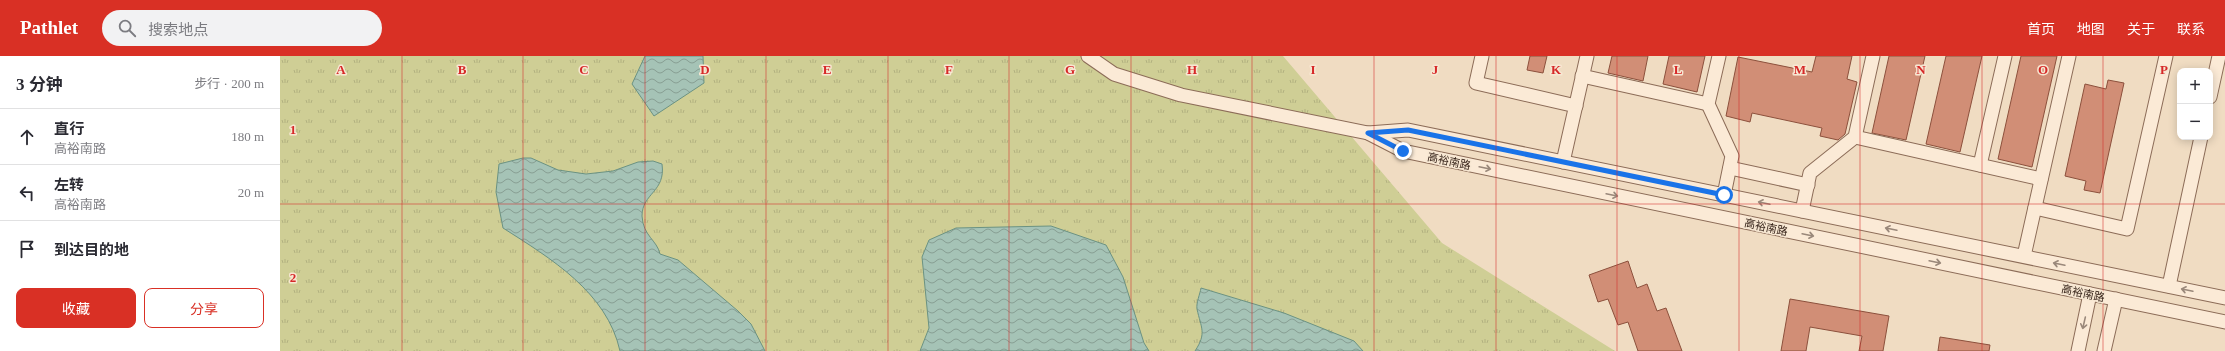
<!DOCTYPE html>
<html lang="zh">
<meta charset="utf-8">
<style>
body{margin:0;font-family:"Times New Roman","Noto Sans SC",serif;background:#f2f2f3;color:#2b2b33}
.controls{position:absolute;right:12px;top:12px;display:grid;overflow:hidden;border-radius:8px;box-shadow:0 2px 10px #0003}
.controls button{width:36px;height:36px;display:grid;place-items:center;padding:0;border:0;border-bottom:1px solid #e1e1e2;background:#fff;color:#2b2b33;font:20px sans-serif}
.stop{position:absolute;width:12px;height:12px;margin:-9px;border:3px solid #1a73e8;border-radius:50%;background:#fff}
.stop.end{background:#1a73e8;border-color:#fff;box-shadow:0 1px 4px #0008}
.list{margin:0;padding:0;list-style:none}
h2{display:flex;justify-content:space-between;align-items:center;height:52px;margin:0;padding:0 16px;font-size:17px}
h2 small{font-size:13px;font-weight:400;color:#7c7c81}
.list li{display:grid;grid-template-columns:26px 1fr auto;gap:12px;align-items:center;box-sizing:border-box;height:56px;padding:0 16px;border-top:1px solid #e1e1e2}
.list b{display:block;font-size:15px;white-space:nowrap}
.list p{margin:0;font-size:13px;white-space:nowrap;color:#7c7c81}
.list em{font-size:13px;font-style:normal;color:#7c7c81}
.actions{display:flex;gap:8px;padding:12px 16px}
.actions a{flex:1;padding:9px 0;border:1px solid #d93025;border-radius:8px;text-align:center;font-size:14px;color:#d93025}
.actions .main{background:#d93025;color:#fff}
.icon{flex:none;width:22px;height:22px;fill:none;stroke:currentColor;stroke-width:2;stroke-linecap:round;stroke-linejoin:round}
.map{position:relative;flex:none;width:1945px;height:295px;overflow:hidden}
header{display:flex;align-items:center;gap:24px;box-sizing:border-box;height:56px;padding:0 20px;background:#d93025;color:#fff}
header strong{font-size:19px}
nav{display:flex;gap:22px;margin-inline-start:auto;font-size:14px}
.search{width:280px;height:36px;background:#f2f2f3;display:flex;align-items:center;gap:10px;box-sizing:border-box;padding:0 14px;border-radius:22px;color:#7c7c81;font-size:15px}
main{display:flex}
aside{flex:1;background:#fff}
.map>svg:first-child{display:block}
.grass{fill:url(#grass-tufts)}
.water{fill:url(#water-waves);stroke:#6b9282}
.building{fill:#d18e76;stroke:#8c503c}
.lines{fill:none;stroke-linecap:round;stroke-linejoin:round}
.minor-casing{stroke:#8c6c58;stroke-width:15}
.minor{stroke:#fbead6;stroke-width:13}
.oneway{stroke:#9a887a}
.route{stroke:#1a73e8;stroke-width:5}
.grid{fill:none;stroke:#d62828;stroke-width:1;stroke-opacity:0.55}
.labels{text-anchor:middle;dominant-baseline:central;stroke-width:3;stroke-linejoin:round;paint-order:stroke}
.street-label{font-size:11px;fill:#3a271d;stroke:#f7e7d2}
.grid-label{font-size:13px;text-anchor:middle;font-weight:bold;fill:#d62828;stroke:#f7e7d2;stroke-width:3;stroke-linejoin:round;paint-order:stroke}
</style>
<header>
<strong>Pathlet</strong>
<div class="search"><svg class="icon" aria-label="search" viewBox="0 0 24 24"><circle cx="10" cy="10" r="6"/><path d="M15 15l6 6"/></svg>搜索地点</div>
<nav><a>首页</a><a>地图</a><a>关于</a><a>联系</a></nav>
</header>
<main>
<aside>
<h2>3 分钟<small>步行 · 200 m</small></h2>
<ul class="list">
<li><svg class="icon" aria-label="ahead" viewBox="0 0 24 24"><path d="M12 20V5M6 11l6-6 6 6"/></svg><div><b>直行</b><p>高裕南路</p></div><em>180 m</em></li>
<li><svg class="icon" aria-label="left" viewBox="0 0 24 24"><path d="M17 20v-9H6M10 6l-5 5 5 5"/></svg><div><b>左转</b><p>高裕南路</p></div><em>20 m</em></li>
<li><svg class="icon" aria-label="arrive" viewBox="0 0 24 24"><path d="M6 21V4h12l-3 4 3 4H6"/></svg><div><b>到达目的地</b></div></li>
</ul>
<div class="actions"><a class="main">收藏</a><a>分享</a></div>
</aside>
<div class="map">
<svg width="1945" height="295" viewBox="0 0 1945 295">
<defs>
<pattern id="grass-tufts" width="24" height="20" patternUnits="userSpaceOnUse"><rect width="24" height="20" fill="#cfce95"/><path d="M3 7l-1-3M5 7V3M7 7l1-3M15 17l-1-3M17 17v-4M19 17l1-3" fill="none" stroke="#b2b180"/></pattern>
<pattern id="water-waves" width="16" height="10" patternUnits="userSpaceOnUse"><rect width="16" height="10" fill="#a5c3b6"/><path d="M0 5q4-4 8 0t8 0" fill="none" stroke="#879e93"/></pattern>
</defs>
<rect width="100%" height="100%" fill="#f0dcc2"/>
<polygon class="grass" points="0,0 1003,0 1162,187 1335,295 0,295"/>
<g class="water">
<polygon points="365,0 423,0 424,27 374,60 352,28"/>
<path d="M243 102H251L278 114 306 118 333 115 358 106 373 105 382 108C386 136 362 137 362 160 363 180 377 184 380 198L398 204 458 255 471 268 485 295H340C327 236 270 202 223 172L216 136 219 108Z"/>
<polygon points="771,170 826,189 843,221 864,287 869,295 640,295 649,272 642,201 649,184 676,172"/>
<path d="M921 232 1004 257 1074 285 1083 295H915C927 277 921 272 917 253 916 247 920 238 921 232Z"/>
</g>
<g class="building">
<polygon points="1250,0 1267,0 1263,17 1247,14"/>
<polygon points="1332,0 1368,0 1363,25 1328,17"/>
<polygon points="1389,0 1425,0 1417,36 1383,28"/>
<polygon points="1536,0 1572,0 1567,23 1577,26 1565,78 1558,84 1540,80 1542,72 1472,57 1470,66 1446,60 1458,1 1532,16"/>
<polygon points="1609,0 1645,0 1626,84 1592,77"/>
<polygon points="1666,0 1702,0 1680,96 1646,88"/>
<polygon points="1741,0 1777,0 1752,111 1718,103"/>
<polygon points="1828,24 1844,27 1820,137 1804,134 1806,125 1785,120 1805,28 1826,33"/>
<polygon points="1348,205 1357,232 1367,228 1377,255 1386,252 1402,295 1358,295 1348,266 1338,269 1328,243 1318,246 1309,219"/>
<polygon points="1510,243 1609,260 1603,295 1579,295 1582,280 1530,271 1526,295 1501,295"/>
<polygon points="1660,281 1710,289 1709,295 1658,295"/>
</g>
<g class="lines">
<g class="minor-casing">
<g id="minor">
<polyline points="808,0 834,18 901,39 1088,77 1128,74 1945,242"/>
<polyline points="1202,0 1196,27 1296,50"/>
<polyline points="1439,0 1428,48 1452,100 1444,139"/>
<polyline points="1302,20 1428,48"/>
<polyline points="1930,41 1939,0"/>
<polyline points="1088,77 1123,95 1945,266"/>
<polyline points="1575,81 1761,123"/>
<polyline points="1283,106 1307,0"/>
<polyline points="1700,109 1725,0"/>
<polyline points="1450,112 1528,129"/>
<polyline points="1755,152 1847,173 1886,0"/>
<polyline points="1522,155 1530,117 1575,81 1593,0"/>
<polyline points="1744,200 1789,0"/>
<polyline points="1889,230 1921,81"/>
<polyline points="1798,295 1810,238"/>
<polyline points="1824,295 1836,243"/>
</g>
</g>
<use href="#minor" class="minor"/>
</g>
<defs><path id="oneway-shaft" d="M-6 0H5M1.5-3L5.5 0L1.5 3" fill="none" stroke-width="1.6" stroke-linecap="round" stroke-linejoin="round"/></defs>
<g class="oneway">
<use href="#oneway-shaft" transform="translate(1205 112) rotate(12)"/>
<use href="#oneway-shaft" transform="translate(1332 139) rotate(12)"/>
<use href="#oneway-shaft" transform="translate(1484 147) rotate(-168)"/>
<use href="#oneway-shaft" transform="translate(1611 173) rotate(-168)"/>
<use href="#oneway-shaft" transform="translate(1528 179) rotate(12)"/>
<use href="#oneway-shaft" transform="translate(1655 206) rotate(12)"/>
<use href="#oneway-shaft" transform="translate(1779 208) rotate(-168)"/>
<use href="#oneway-shaft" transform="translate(1907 234) rotate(-168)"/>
<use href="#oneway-shaft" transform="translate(1804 267) rotate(103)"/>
</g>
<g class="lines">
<polyline class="route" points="1123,95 1088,77 1128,74 1444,139"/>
</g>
<path class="grid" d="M122 0V295M243 0V295M365 0V295M486 0V295M608 0V295M729 0V295M851 0V295M972 0V295M1094 0V295M1216 0V295M1337 0V295M1459 0V295M1580 0V295M1702 0V295M1823 0V295M0 148H1945"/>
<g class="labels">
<g class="street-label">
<text transform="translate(1169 105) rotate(12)">高裕南路</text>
<text transform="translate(1486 171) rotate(12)">高裕南路</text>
<text transform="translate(1803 237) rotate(12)">高裕南路</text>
</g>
</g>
<g class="grid-label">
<text x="61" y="18">A</text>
<text x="182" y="18">B</text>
<text x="304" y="18">C</text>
<text x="425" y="18">D</text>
<text x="547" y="18">E</text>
<text x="669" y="18">F</text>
<text x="790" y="18">G</text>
<text x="912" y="18">H</text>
<text x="1033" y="18">I</text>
<text x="1155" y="18">J</text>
<text x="1276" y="18">K</text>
<text x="1398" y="18">L</text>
<text x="1520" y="18">M</text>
<text x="1641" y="18">N</text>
<text x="1763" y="18">O</text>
<text x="1884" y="18">P</text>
<text x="13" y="78">1</text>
<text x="13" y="226">2</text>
</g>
</svg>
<div class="controls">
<button>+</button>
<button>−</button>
</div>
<div class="stop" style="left:1444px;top:139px"></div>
<div class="stop end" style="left:1123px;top:95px"></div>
</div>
</main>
